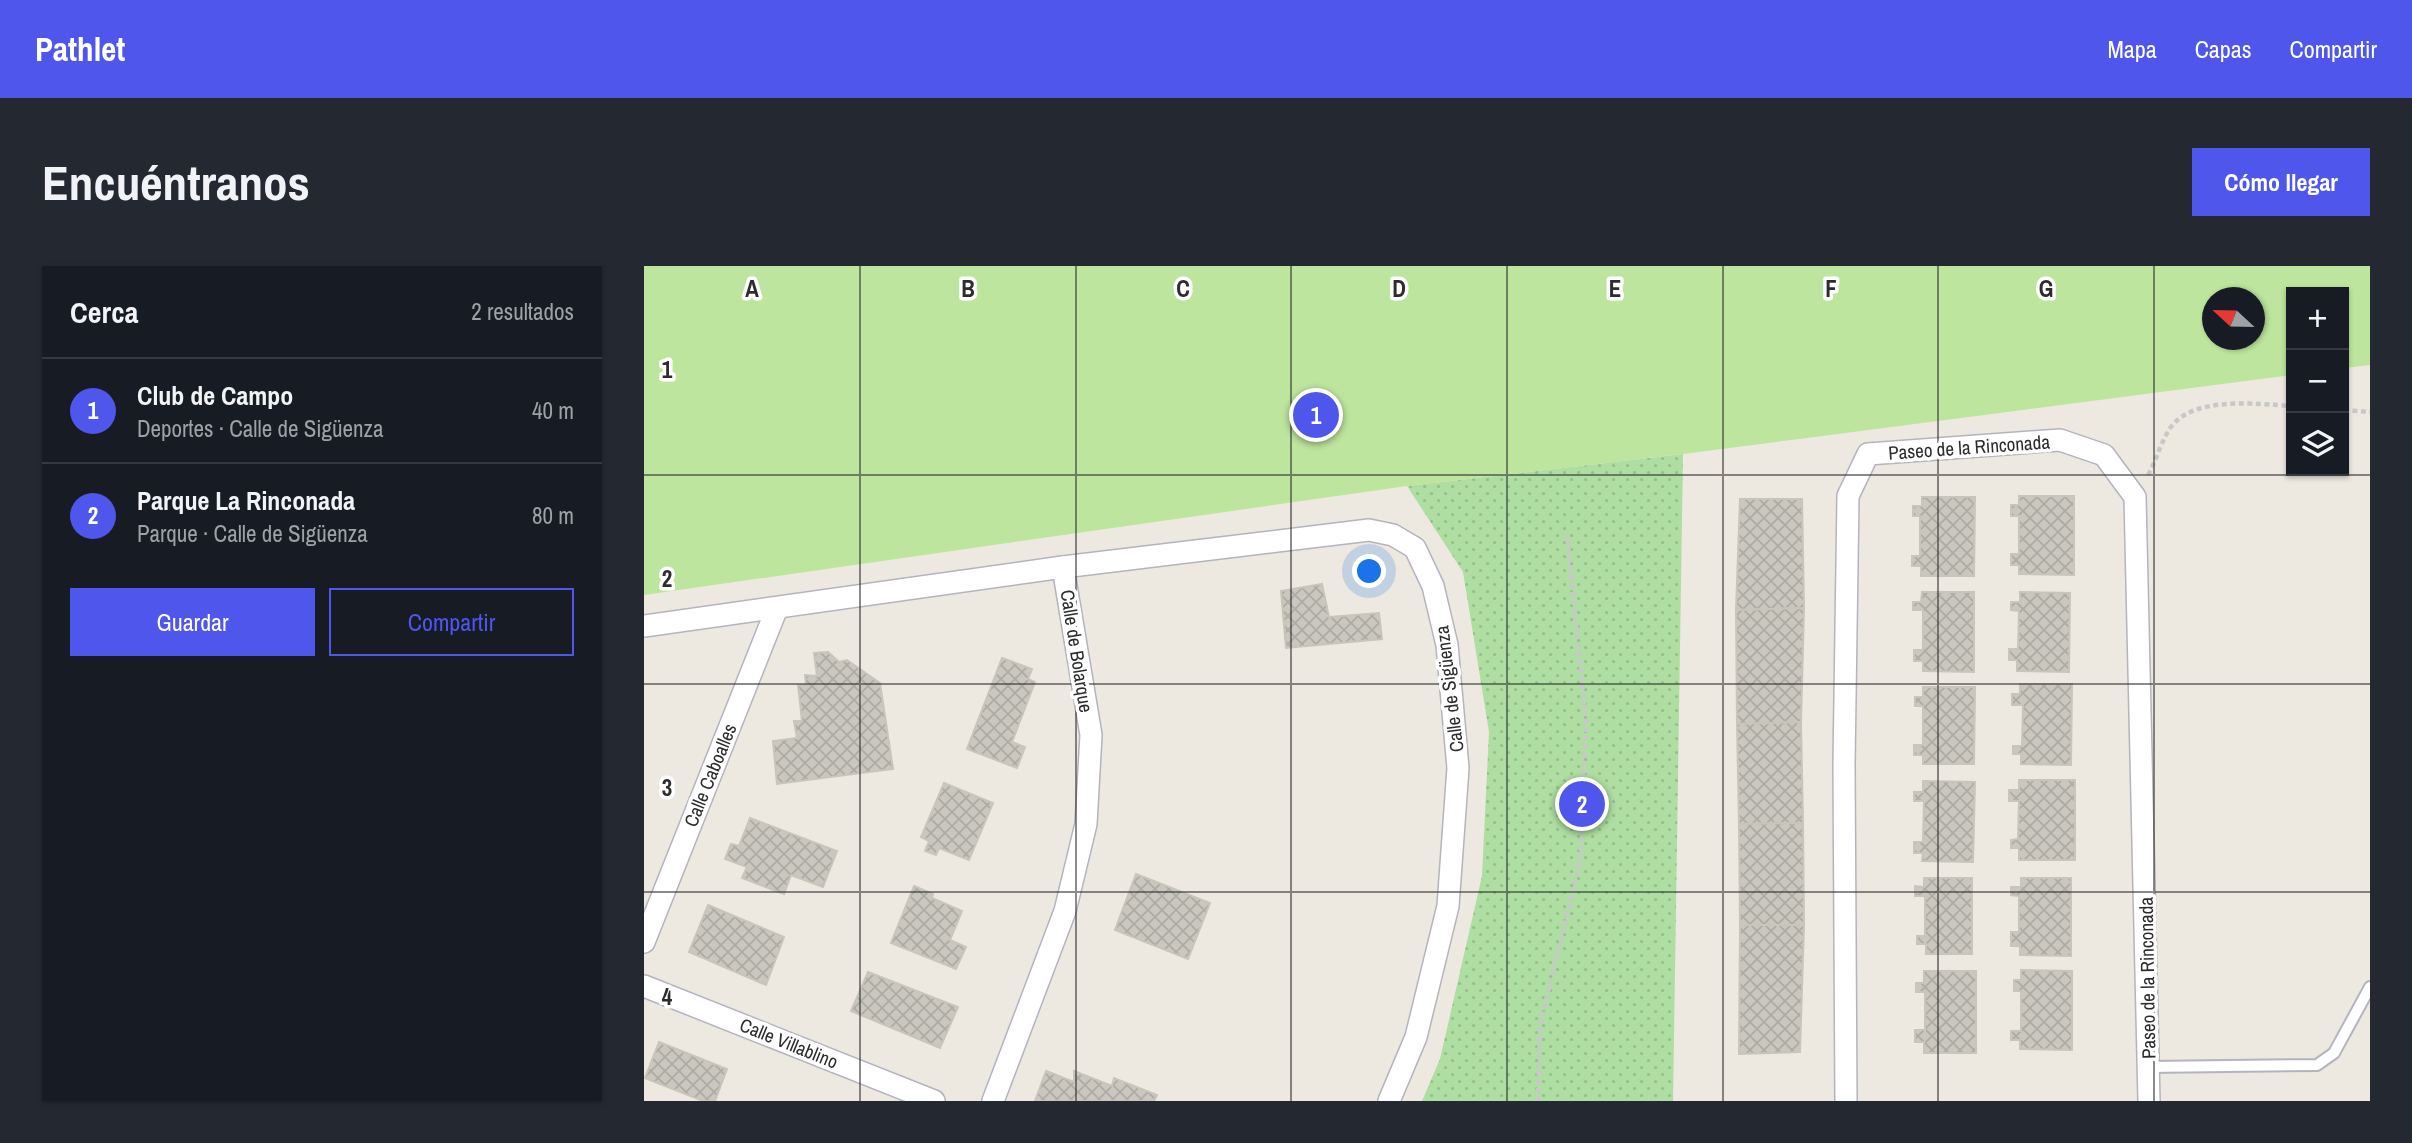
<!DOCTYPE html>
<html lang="es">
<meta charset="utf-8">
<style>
body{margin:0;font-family:"Archivo Narrow",sans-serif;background:#242831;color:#f1f3f6}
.controls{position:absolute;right:21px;top:21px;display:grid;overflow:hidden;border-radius:0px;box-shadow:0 2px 5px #0004}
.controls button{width:63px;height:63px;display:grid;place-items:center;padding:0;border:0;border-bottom:2px solid #363941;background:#171b24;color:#f1f3f6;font:35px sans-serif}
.compass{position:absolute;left:1558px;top:21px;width:63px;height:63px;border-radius:50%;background:#171b24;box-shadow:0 2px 5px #0004;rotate:292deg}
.you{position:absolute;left:726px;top:306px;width:24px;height:24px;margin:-18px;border:5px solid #fff;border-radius:50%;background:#1a73e8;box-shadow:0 0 0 10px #1a73e833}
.badge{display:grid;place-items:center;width:46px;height:46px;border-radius:50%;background:#4e56ec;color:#fff;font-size:23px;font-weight:700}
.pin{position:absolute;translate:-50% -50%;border:4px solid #fff;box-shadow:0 2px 7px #0006}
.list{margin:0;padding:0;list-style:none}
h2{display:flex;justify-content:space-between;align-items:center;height:91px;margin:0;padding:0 28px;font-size:30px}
h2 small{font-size:23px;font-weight:400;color:#9ea1a6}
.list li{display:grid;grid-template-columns:46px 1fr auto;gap:21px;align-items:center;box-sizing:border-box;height:105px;padding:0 28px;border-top:2px solid #363941}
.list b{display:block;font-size:26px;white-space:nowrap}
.list p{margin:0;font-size:23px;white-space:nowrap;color:#9ea1a6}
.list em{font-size:23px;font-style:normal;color:#9ea1a6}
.actions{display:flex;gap:14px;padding:21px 28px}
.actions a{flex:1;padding:16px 0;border:2px solid #4e56ec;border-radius:0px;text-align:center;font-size:24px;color:#4e56ec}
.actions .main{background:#4e56ec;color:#fff}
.icon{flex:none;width:38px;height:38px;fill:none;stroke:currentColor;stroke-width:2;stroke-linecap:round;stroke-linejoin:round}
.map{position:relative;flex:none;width:1726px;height:835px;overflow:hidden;border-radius:0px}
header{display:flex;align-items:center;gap:42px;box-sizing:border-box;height:98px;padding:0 35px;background:#4e56ec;color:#fff}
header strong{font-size:33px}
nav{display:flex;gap:38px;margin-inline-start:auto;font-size:24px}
.intro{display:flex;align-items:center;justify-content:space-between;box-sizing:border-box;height:168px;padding:0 42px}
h1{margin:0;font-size:49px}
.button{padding:18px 32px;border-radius:0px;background:#4e56ec;color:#fff;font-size:24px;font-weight:700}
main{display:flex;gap:42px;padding:0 42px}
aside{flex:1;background:#171b24;border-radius:0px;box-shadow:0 2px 5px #0004}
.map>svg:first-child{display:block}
.park{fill:url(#park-dots)}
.pitch{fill:#bde59e;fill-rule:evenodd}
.building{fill:url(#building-cross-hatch);stroke:#c8c5ba;stroke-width:2}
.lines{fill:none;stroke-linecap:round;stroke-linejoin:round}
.lane-casing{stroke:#b3b4be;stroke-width:14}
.street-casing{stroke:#b3b4be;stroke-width:24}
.path{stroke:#c8c8c8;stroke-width:4.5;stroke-dasharray:5 3.5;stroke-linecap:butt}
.lane{stroke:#fff;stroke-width:10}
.street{stroke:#fff;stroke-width:21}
.grid{fill:none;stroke:#2c2c2c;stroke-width:2;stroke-opacity:0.55}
.labels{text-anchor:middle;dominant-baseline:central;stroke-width:7;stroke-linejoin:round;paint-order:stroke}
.street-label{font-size:19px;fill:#2c2c2c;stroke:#fff}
.grid-label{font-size:23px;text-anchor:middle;font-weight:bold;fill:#2c2c2c;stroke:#fff;stroke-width:7;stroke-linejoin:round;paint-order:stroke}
</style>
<header>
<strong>Pathlet</strong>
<nav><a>Mapa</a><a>Capas</a><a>Compartir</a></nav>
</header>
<div class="intro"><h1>Encuéntranos</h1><a class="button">Cómo llegar</a></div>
<main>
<aside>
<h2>Cerca<small>2 resultados</small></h2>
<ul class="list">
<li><span class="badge">1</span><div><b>Club de Campo</b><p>Deportes · Calle de Sigüenza</p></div><em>40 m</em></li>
<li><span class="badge">2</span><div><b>Parque La Rinconada</b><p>Parque · Calle de Sigüenza</p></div><em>80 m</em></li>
</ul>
<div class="actions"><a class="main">Guardar</a><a>Compartir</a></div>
</aside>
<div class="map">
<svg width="1726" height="835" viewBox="0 0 1726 835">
<defs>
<pattern id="park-dots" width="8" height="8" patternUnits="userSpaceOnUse" patternTransform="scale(1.75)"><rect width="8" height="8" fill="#aedea1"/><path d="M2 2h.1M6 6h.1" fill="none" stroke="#96bf8b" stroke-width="1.8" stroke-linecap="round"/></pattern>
<pattern id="building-cross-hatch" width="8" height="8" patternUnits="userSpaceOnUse" patternTransform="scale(1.75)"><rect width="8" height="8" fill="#c9c7be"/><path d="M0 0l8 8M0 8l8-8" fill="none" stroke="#adaba3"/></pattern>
</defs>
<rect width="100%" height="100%" fill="#ede9e0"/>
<polygon class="park" points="1039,188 1029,835 778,835 796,793 838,610 845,466 819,306 763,220"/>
<path class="pitch" d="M0 0H1726V99L1700 102V26H1647V109L1039 188 763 220 0 329ZM1568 32H1610V74H1568Z"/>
<g class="building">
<polygon points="1375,230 1430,230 1430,309 1375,308 1375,299 1367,299 1367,288 1375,288 1375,250 1367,250 1367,239 1375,239"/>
<polygon points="1278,231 1331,231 1330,310 1277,310 1277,300 1268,300 1268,290 1276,290 1276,250 1269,250 1269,240 1278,240"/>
<polygon points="1096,233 1158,233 1160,342 1092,344"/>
<polygon points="678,318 685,351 735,347 738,373 642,382 637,325"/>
<polygon points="1278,326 1330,326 1330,406 1279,405 1279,395 1270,395 1270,384 1279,384 1279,344 1269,344 1269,336 1277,336"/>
<polygon points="1376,326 1426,327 1425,406 1373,405 1373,394 1365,394 1365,383 1374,383 1375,345 1367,344 1367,336 1376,336"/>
<polygon points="1160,342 1157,456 1093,458 1092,344"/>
<polygon points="184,386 195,396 203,394 236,417 249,503 133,518 129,475 153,472 150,455 158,455 154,419 162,419 161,409 173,410 170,387"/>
<polygon points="358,392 388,403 384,413 391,416 368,476 381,481 373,502 323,483"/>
<polygon points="1376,418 1428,418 1427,499 1377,498 1377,488 1369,488 1369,480 1378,480 1379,439 1368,439 1368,428 1376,428"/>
<polygon points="1279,421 1331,421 1330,498 1279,498 1279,489 1270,489 1270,479 1279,479 1279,440 1271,440 1271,431 1279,431"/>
<polygon points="1157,456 1159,557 1095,558 1093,458"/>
<polygon points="1375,514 1431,514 1431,594 1375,594 1375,582 1367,582 1367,574 1374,573 1375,535 1365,535 1365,524 1375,524"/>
<polygon points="1279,515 1331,516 1329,596 1278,595 1279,587 1270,587 1270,576 1279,576 1280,535 1270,535 1270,526 1279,526"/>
<polygon points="300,517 349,537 325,594 295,582 292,589 281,585 285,575 277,571"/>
<polygon points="106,552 193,585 179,621 147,609 140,628 98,612 103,601 81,593 87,578 95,580"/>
<polygon points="1159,557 1160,659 1096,659 1095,558"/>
<polygon points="492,608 566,637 544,693 471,664"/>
<polygon points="1280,612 1328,612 1328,688 1282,688 1282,678 1273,678 1273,670 1281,670 1281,630 1271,630 1271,620 1280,621"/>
<polygon points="1377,612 1427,612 1427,690 1376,689 1376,680 1367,680 1367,666 1375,666 1375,630 1367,629 1367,621 1377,621"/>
<polygon points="270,620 289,628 288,632 318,645 306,674 322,681 312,703 247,677"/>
<polygon points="64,639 140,671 122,719 45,686"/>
<polygon points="1096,659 1160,659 1156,786 1095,788"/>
<polygon points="1377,704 1428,705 1428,784 1376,783 1376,774 1367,774 1367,765 1377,765 1377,725 1370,725 1370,714 1377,714"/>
<polygon points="1280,705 1332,705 1332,787 1280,787 1280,776 1271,776 1271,764 1281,764 1281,726 1272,726 1272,717 1280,717"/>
<polygon points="224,706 314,741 296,782 207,745"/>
<polygon points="15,776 83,803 71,835 59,835 1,812"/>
<polygon points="402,805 430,816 430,805 468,820 470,812 513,829 510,835 391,835"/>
</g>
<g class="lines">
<g class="lane-casing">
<polyline id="lane" points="1505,801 1673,799 1690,787 1726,721"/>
</g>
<g class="street-casing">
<g id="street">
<polyline points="419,301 725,264 749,269 771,282 789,320 803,379 814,502 804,640 772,771 745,835"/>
<polyline points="0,360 419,301 447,469 442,558 421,645 349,835"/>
<polyline points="0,676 133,342"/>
<polyline points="0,720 290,835"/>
<polyline points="1202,835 1200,499 1204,230 1224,188 1416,174 1460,189 1491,231 1505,835"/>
</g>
</g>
<g class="path">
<polyline points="1700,144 1726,146"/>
<path d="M1504 209C1512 195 1516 178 1525 164 1546 129 1613 138 1647 140"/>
<polyline points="894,835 896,759 936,595 942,457 923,268"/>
</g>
<use href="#lane" class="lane"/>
<use href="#street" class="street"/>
</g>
<path class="grid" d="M216 0V835M432 0V835M647 0V835M863 0V835M1079 0V835M1294 0V835M1510 0V835M0 209H1726M0 418H1726M0 626H1726"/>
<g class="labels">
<g class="street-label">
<text transform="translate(1325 181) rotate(-4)">Paseo de la Rinconada</text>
<text transform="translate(433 385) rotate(81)">Calle de Bolarque</text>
<text transform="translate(805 423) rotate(-97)">Calle de Sigüenza</text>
<text transform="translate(66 509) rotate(-68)">Calle Caboalles</text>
<text transform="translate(1503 712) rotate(-91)">Paseo de la Rinconada</text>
<text transform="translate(145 777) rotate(22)">Calle Villablino</text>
</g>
</g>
<g class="grid-label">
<text x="108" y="31">A</text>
<text x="324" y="31">B</text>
<text x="539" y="31">C</text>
<text x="755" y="31">D</text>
<text x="971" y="31">E</text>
<text x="1187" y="31">F</text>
<text x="1402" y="31">G</text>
<text x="23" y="112">1</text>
<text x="23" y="321">2</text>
<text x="23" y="530">3</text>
<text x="23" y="739">4</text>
</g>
</svg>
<div class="controls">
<button>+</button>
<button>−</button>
<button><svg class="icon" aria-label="layers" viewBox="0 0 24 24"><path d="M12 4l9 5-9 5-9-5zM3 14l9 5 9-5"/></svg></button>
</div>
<svg class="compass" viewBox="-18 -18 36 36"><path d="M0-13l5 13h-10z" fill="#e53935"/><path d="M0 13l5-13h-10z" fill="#9ea1a6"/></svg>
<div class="you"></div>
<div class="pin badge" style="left:672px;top:149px">1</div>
<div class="pin badge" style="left:938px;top:538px">2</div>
</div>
</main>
